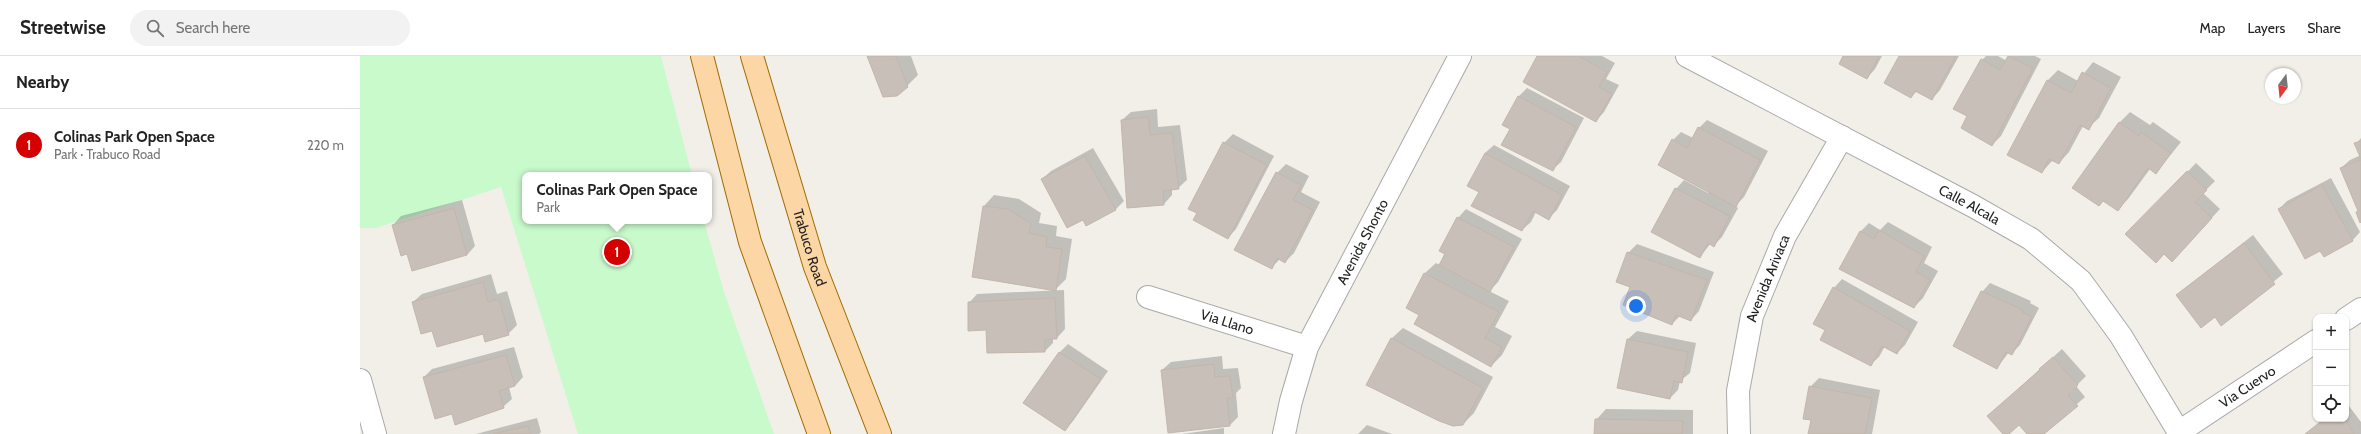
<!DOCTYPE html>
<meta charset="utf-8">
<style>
body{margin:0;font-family:Cabin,sans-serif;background:#f2f2f2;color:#222}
.controls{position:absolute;right:12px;bottom:12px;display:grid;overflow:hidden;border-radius:8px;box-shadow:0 1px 3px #0004}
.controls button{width:36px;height:36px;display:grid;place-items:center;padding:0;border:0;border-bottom:1px solid #e0e0e0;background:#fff;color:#222;font:20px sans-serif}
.compass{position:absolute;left:1905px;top:12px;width:36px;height:36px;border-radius:50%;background:#fff;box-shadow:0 1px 3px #0004;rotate:195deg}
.you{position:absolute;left:1276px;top:250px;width:14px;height:14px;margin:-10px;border:3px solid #fff;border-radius:50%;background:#1a73e8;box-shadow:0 0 0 6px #1a73e833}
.badge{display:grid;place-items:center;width:26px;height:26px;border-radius:50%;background:#d40000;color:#fff;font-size:13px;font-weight:700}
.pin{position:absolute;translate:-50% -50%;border:2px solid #fff;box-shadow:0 1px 4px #0006}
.popup{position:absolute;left:162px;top:116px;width:190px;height:52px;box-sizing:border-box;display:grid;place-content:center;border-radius:8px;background:#fff;filter:drop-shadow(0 1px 3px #0005);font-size:13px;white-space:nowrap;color:#767676}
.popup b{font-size:15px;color:#222}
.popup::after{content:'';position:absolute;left:50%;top:100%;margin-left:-8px;border:8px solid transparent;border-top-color:#fff}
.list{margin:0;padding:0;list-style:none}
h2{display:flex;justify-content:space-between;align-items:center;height:52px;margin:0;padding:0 16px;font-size:17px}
h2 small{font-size:13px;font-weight:400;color:#767676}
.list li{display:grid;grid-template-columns:26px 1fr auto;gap:12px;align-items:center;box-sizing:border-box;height:72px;padding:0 16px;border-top:1px solid #e0e0e0}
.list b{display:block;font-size:15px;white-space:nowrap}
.list p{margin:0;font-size:13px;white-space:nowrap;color:#767676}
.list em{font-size:13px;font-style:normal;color:#767676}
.icon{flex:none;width:22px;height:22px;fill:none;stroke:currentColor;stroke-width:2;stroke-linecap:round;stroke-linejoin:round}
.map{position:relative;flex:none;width:2001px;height:378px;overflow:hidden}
header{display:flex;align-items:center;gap:24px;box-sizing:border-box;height:56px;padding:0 20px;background:#fff;border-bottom:1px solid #e0e0e0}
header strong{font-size:19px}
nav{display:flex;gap:22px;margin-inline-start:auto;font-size:14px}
.search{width:280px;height:36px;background:#f2f2f2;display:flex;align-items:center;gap:10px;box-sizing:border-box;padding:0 14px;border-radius:22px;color:#767676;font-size:15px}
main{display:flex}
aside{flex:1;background:#fff}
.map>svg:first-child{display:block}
.park{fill:#c8facc}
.shadow{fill:#0003}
.building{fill:#c7bfb8;stroke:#c4b6ab}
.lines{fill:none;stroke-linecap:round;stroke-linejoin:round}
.minor-casing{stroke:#a9a9a9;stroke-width:24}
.primary-casing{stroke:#a06b00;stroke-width:24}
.minor{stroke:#fff;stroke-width:22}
.primary{stroke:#fcd6a4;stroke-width:22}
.labels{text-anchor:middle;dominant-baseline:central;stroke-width:3.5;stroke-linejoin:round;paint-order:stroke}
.street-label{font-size:14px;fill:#222;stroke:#fff}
</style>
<header>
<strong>Streetwise</strong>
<div class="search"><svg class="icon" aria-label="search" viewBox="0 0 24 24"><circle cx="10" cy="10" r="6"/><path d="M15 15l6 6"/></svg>Search here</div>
<nav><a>Map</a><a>Layers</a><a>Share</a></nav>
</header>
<main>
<aside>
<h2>Nearby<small></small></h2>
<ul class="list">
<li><span class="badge">1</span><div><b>Colinas Park Open Space</b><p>Park · Trabuco Road</p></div><em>220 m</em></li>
</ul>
</aside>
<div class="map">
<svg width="2001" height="378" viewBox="0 0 2001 378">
<rect width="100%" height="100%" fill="#f2efe9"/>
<polygon class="park" points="0,0 301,0 332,119 165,119 165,165 344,165 364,236 414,378 218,378 141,131 16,172 0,172"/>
<g class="shadow">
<polygon points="508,0 551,0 558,19 547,30"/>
<polygon points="1178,0 1242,0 1255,7 1246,23 1259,29 1244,56 1236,65"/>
<polygon points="1484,0 1522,0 1515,13 1507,22"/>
<polygon points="1540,0 1599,0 1580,34 1572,43 1557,35 1551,41"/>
<polygon points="1626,0 1638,0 1647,5 1649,0 1675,0 1681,3 1641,80 1632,89 1608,60 1622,4"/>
<polygon points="1733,6 1761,21 1739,62 1728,72 1723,70 1709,96 1699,107 1693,104 1682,116 1687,25 1698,14 1718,25"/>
<polygon points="1167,32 1224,62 1201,106 1192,114 1151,73 1144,69 1159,40"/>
<polygon points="797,53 798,71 820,69 827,124 818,132 812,133 812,139 804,148 762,64 771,56"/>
<polygon points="1770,56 1790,69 1793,66 1821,86 1796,117 1790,113 1768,143 1757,154 1744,144 1760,66"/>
<polygon points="1347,64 1408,95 1384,141 1375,150 1378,152 1362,181 1354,189 1351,187 1340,201 1316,133 1324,124 1348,137 1349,135 1313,84 1321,76 1333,82 1339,72"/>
<polygon points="873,78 914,100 876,173 868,182 864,87"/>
<polygon points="2001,82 2001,165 1999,155 1981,112 1990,104 2001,99 1996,88"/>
<polygon points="1134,89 1210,130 1197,154 1188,163 1176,156 1171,166 1162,174 1120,136 1125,97"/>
<polygon points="733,92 764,145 756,153 727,169 723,162 682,123 691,115"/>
<polygon points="1836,107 1855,125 1843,137 1860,153 1820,196 1804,197 1767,178"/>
<polygon points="926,108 949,120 941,136 960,146 934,197 925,206 920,203 911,212 876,193 917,117"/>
<polygon points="1971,122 2000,176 1992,185 1960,194 1919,153 1927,145"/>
<polygon points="634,139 659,143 681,157 679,167 697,170 696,180 712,183 706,223 695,234 613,220 624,150"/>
<polygon points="102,144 115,190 107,199 48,197 33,169 41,160"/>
<polygon points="1106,153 1162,183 1138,226 1129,235 1149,245 1135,271 1152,280 1142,299 1131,310 1061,259 1047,251 1065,217 1076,207 1080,209 1098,162"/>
<polygon points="1528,166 1572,191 1564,207 1578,215 1563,242 1554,251 1500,176 1509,167 1520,174"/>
<polygon points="1893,179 1923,218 1861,269 1855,260 1817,239"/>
<polygon points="1277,188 1354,216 1339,255 1331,264 1320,260 1312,268 1272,230 1268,197"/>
<polygon points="131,218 137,238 147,235 157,269 148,278 73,273 53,246 62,238"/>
<polygon points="1482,223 1558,266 1545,289 1537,297 1525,290 1519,301 1510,309 1466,274 1474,232"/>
<polygon points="1630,227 1671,245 1670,247 1679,252 1660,289 1652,297 1649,296 1637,312 1622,236"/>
<polygon points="704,234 705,273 697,282 693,282 693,287 685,295 627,273 609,247 617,238"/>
<polygon points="1043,272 1133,321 1114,357 1103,368 1032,282"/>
<polygon points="1277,275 1336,287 1330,317 1320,325 1318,334 1310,342 1268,283"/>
<polygon points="708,288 748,315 713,365 705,374 665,347 700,296"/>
<polygon points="154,291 163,321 155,330 149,331 152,343 143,351 92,357 64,321 72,313"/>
<polygon points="1702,293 1726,320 1716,330 1725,341 1683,378 1668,378 1659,368 1648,378 1644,378 1628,360"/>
<polygon points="862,300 863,313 878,312 881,332 876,337 878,361 870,369 802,314 811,306"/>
<polygon points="1459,322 1520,334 1512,378 1449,378 1452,363 1450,331"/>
<polygon points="1986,346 2001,366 2001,378 1946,378 1964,363 1986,363"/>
<polygon points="1246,353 1333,354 1333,378 1235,378 1236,364"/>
<polygon points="177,362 181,376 179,378 116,378"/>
<polygon points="1007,369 1032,378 998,378"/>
<polygon points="864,372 864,378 822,378"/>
</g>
<g class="building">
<polygon points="507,0 536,0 548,31 537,40 523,41"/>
<polygon points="1177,0 1219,0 1247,16 1239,31 1252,38 1236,66 1163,26"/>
<polygon points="1483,0 1519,0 1507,23 1479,8"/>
<polygon points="1539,0 1596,0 1572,44 1555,35 1551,42 1524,27"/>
<polygon points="1648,0 1673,12 1632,90 1601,72 1607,60 1593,53 1621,3 1640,14"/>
<polygon points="1722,16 1751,32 1729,74 1720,69 1699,108 1689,103 1682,117 1647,99 1687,24 1711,37"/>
<polygon points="1158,40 1216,71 1193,115 1141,89 1150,73 1142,69"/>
<polygon points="788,61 790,79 812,77 819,133 803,135 804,149 767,152 761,64"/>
<polygon points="1759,66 1779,80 1781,76 1811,97 1796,118 1788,112 1758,155 1743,145 1739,150 1712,132"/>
<polygon points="1338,71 1400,104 1376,151 1298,109 1312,83 1327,92"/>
<polygon points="2001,85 2001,103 1994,87"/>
<polygon points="863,86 907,109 868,183 833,164 837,157 828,153"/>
<polygon points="1125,97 1202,139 1189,164 1173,155 1162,175 1111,150 1119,136 1107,130"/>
<polygon points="725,100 756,154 726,170 723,164 707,172 681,123"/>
<polygon points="2001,104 2001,166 2000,167 1996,156 1998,155 1980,112"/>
<polygon points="1827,115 1847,134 1835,146 1852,162 1812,206 1804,198 1796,207 1765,178"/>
<polygon points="916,116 941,129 933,144 953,154 925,207 917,202 912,213 874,194"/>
<polygon points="1962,129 1993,185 1964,201 1960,195 1945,203 1918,153"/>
<polygon points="1315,132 1370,160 1354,191 1348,187 1340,202 1291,176"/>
<polygon points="623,150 648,153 671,168 669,177 687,181 686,191 702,193 696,235 612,221"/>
<polygon points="94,152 107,199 52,215 47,198 41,200 32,169"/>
<polygon points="1097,161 1154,191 1130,236 1079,209 1085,198 1079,195"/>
<polygon points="1519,174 1564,200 1556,216 1570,224 1554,252 1479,213 1500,175 1514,183"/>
<polygon points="1884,187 1915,228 1861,270 1855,261 1841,272 1816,239"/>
<polygon points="1267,196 1347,224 1331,265 1316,259 1312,269 1263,249 1270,231 1256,226"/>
<polygon points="1064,217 1139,256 1125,282 1142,291 1131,311 1054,268 1059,259 1046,252"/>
<polygon points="123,226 128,246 139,243 149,279 125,286 123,278 77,291 72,275 61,278 52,246"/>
<polygon points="1473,231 1550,275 1537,298 1522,290 1511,310 1460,284 1465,274 1453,268"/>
<polygon points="1621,235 1663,254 1662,256 1672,261 1652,299 1646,296 1637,313 1593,290"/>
<polygon points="695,242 697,283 685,283 685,296 627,297 626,274 608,275 608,246"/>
<polygon points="1031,282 1123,332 1103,369 1093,370 1079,365 1006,329"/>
<polygon points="1267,283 1328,296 1322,327 1314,325 1310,343 1257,332"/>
<polygon points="699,296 741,323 705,375 663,347"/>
<polygon points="146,299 155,330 139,335 144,352 95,369 92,358 75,363 63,321"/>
<polygon points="1693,301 1718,329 1708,339 1718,350 1684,378 1667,378 1659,369 1649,378 1643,378 1627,360 1680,314 1679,313"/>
<polygon points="854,308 855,321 870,320 873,342 867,342 870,370 808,377 801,314"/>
<polygon points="1449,330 1512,342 1505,378 1448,378 1451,364 1443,363"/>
<polygon points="1235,363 1323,365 1322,378 1234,378"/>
<polygon points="1964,363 1985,363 1994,378 1945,378"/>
<polygon points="168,370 171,378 133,378 149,374"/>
</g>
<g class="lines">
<g class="minor-casing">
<g id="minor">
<path id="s1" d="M1327 0 1613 150 1671 183 1721 225 1761 280 1820 378"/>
<path id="s2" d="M788 241 947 291"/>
<polyline points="1986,263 2001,253"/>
<polyline points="0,324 15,378"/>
<path id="s3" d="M1819 376 1956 285"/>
<path id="s4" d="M924 378 931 345 947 291 1100 0"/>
<path id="s5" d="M1379 378 1378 335 1392 260 1425 180 1482 81"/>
</g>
</g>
<g class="primary-casing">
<g id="primary">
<polyline points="342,0 390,186 459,378"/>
<path id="s6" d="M392 0 455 211 520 378"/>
</g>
</g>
<use href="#minor" class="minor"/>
<use href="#primary" class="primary"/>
</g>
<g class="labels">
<g class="street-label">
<text stroke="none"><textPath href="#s1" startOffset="319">Calle Alcala</textPath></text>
<text stroke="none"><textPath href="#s4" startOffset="209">Avenida Shonto</textPath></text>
<text stroke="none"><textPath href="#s6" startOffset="200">Trabuco Road</textPath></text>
<text stroke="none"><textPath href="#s5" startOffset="160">Avenida Arivaca</textPath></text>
<text stroke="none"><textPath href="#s2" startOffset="83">Via Llano</textPath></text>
<text stroke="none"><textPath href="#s3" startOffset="82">Via Cuervo</textPath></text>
</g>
</g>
</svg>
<div class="controls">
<button>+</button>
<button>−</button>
<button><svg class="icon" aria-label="locate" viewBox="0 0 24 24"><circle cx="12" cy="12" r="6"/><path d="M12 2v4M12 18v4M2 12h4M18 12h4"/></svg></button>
</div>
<svg class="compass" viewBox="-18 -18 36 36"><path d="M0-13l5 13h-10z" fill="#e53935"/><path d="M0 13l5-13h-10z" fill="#767676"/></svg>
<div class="you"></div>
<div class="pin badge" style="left:257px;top:196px">1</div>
<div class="popup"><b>Colinas Park Open Space</b>Park</div>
</div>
</main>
